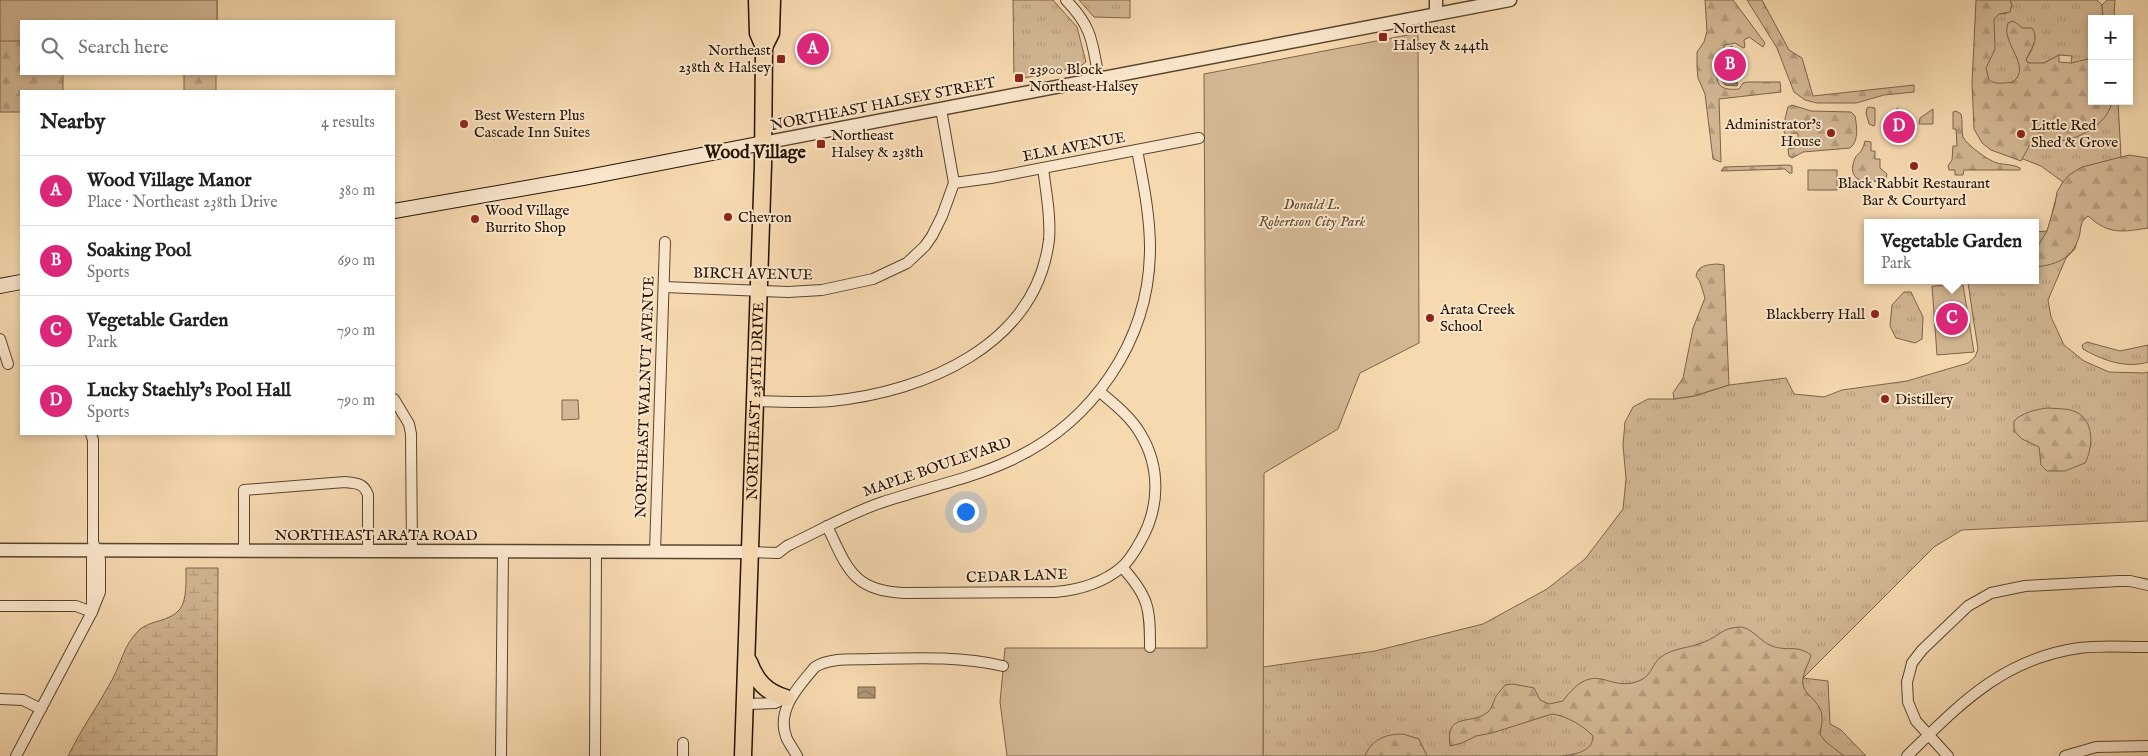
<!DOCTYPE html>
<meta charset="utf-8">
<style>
body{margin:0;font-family:"IM FELL English",serif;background:#f2f2f2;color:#222}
.controls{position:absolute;right:15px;top:15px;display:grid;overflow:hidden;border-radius:0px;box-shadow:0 2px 8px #0003}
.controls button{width:45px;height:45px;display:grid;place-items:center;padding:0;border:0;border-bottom:1px solid #e0e0e0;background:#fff;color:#222;font:25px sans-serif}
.you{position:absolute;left:965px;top:511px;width:18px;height:18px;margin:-12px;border:4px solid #fff;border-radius:50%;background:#1a73e8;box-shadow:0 0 0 8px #1a73e833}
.badge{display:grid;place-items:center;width:32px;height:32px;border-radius:50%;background:#db2777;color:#fff;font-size:16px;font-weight:700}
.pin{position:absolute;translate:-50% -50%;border:2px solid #fff;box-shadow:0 1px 5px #0006}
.popup{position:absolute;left:1864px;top:219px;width:175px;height:65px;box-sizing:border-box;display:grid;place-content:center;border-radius:0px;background:#fff;filter:drop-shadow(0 1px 4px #0005);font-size:16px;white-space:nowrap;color:#767676}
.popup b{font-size:19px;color:#222}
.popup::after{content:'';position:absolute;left:50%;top:100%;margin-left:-10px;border:10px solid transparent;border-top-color:#fff}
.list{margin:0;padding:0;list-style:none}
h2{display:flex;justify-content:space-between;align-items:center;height:65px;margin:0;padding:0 20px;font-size:21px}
h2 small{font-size:16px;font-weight:400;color:#767676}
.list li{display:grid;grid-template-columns:32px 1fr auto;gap:15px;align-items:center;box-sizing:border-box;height:70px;padding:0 20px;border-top:1px solid #e0e0e0}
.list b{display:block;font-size:19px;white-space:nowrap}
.list p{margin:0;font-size:16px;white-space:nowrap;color:#767676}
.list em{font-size:16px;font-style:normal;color:#767676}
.icon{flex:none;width:28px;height:28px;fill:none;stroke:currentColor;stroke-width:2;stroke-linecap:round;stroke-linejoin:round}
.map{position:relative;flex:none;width:2148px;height:756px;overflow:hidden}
.search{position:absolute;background:#fff;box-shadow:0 2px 8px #0003;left:20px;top:20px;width:375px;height:55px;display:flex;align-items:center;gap:12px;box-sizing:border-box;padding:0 18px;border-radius:0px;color:#767676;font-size:19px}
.panel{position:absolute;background:#fff;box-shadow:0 2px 8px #0003;left:20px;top:90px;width:375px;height:345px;border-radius:0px}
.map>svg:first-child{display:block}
.grass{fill:url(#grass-tufts);stroke:#7b644b}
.forest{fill:url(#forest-firs);stroke:#7b644b}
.wetland{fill:url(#wetland-marsh);stroke:#7b644b}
.green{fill:#d3b793;stroke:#7b644b}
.water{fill:url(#water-waves);stroke:#776147}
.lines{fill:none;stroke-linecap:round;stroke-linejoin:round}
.minor-casing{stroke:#58442e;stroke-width:12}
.tertiary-casing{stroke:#58442e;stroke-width:15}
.secondary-casing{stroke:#231203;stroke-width:16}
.trunk-casing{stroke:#231203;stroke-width:19}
.minor{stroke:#fae6cc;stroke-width:10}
.tertiary{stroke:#fae6cc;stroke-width:12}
.secondary{stroke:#fae6cc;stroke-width:14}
.trunk{stroke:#f7d9b0;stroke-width:16}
.poi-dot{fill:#8f2418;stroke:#fae6cc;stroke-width:2}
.labels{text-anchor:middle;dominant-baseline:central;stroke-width:4;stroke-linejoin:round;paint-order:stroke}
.poi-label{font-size:15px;fill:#231203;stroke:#fae6cc;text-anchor:start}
.street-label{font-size:15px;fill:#231203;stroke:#fae6cc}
.park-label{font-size:15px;font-style:italic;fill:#614c35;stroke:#fae6cc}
.quarter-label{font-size:18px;font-weight:bold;fill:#231203;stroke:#fae6cc}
</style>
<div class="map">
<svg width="2148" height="756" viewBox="0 0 2148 756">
<defs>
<pattern id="grass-tufts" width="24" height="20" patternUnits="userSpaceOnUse" patternTransform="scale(1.25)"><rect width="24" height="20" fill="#d3b793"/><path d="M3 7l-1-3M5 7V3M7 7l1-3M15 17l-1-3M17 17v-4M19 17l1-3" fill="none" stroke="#b59c7d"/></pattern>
<pattern id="forest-firs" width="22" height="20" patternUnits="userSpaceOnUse" patternTransform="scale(1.25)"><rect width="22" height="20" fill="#d3b793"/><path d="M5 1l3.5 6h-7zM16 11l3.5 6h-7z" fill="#b59c7d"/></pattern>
<pattern id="wetland-marsh" width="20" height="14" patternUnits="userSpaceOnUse" patternTransform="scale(1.25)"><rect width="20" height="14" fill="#d3b793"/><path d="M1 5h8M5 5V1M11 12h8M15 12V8" fill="none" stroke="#b59c7d"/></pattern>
<pattern id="water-waves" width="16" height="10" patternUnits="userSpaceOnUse" patternTransform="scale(1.25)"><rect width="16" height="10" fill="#af9575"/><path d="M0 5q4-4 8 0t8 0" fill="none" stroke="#8e785e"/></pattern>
</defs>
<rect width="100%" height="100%" fill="#f7d9b0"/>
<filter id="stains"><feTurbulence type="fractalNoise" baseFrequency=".004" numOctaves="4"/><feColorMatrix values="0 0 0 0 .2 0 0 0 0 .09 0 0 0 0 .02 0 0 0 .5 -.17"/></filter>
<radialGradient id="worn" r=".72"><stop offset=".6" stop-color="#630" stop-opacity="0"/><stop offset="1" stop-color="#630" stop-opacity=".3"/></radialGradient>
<g class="grass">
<polygon points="1013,0 1053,0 1077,27 1086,62 1079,67 1014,80"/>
<polygon points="1079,0 1130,0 1130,18 1094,17"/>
<path d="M2010 0H2097L2102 5 2103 19H2092V58L2090 60 2071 63 2072 56 2059 55 2044 63 2037 64 2028 63 2026 60 2032 49 2035 36 2019 26 2025 64 2092 101H2118L2121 157 2088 216 2082 221 2075 249 2066 258 2048 300 2051 317 2064 345 2084 361 2109 372 2144 373 2148 372V521L1962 530 1934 547 1803 678 1828 681 1830 724 1841 730 1866 756H1263V667L1375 651 1483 624 1547 589 1585 559 1623 509 1626 479 1623 445 1625 422 1633 407 1648 399H1674L1694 396 1729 385 1786 378 1794 394 1824 397 1842 390 1907 381 1968 363 1975 357 1978 349 1968 283 1965 280H2036V232L2047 231C2053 215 2054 197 2063 182L2041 166 2010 154 1978 128 1988 13 2006 14 2012 5Z"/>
<polygon points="1904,292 1911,292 1923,317 1922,339 1915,343 1896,338 1890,326 1892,305"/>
<path d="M2087 342 2120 351 2148 345V362C2126 369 2102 360 2083 349L2082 345Z"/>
</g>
<g class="forest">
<polygon points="0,0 217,0 217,21 21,21 21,74 63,74 63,91 21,91 21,112 0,112"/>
<path d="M1705 0H1733L1765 43 1763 47 1749 37 1744 40 1745 47 1743 48 1735 43 1725 45 1721 54 1725 64 1717 74C1716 89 1727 90 1739 89L1743 83 1747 82H1780L1781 92 1719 99 1721 162 1713 159 1705 94 1698 78 1697 67V52L1704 42 1707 31Z"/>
<polygon points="1747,0 1762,0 1789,50 1802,58 1813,96 1914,85 1914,92 1884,95 1856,103 1817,103 1805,100 1794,92 1777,48"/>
<path d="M1976 0H2010L2012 5 2010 12 1999 14 1994 19 1995 49 1986 68 1989 80C1996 85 2004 83 2013 82 2033 66 2000 43 2008 23L2013 21 2023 28H2032C2040 39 2030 50 2026 60L2028 63H2044L2059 55V62L2071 63 2092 58V101H2112C2109 121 2085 136 2066 140 2055 142 2042 140 2031 143L2021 161 1991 150 1982 143 1974 129 1972 83Z"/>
<polygon points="2107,0 2115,0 2114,19 2103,19 2102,5"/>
<rect x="184" y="74" width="32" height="17"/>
<path d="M1792 105 1811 111 1851 112 1855 116C1857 127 1859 141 1850 148L1803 152 1792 158 1789 156 1788 149 1798 147V134L1796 133 1793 134V137L1788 139 1784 132 1787 127 1785 119 1788 107Z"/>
<polygon points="1869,107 1875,108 1875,124 1874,126 1869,124 1866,113 1867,108"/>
<polygon points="1897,108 1908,118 1910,124 1899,122"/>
<polygon points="1933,109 1933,124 1919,124 1920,118"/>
<path d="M1956 111 1961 114C1963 121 1961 130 1963 137 1967 145 1989 161 1997 163 2005 165 2012 164 2020 168V170H1964L1963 175H1955V170H1949L1948 166 1952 160 1953 146H1957L1956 129H1953V112Z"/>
<path d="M1865 141 1871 142V151H1875V159H1880V168L1887 174 1886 178C1872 185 1846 184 1854 161 1856 153 1862 155 1865 141Z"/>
<path d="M2129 155 2148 158V228C2122 232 2109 235 2088 216 2081 221 2081 225 2080 233 2074 258 2059 264 2036 267V249L2047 231 2055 204 2057 192 2063 182 2069 175 2082 167Z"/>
<polygon points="1788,165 1792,166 1792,173 1789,173 1785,169 1721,171 1724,167"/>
<path d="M1717 264 1724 265 1729 385 1694 396 1674 399 1673 393 1683 378 1693 328 1705 298 1700 282 1696 276C1698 265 1707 265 1717 264Z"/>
<path d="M2048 408C2057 409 2068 408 2076 412 2095 421 2093 448 2085 463L2065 471H2047L2041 465 2039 447 2022 439 2014 431V421C2022 413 2036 409 2048 408Z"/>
<path d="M1742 627C1754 630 1761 642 1772 646 1788 652 1796 644 1811 655 1809 664 1801 675 1803 685 1804 689 1806 692 1809 695 1823 709 1824 714 1820 734L1825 741 1844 756H1563C1575 754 1593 752 1593 736 1582 725 1567 716 1552 714L1492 733 1476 736 1462 743 1450 746C1445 711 1471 726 1488 712 1492 708 1493 703 1495 698 1498 693 1502 689 1505 685L1513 684 1534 688 1540 700 1549 704 1563 701C1596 656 1608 695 1641 680 1652 675 1652 663 1661 657 1672 648 1691 648 1704 642 1720 636 1722 627 1742 627Z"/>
<path d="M1403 734 1419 739 1427 756H1365C1372 739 1386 734 1403 734Z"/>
</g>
<path class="wetland" d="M186 568H218L217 756H68C81 729 98 706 112 680 122 662 123 646 139 630 150 620 170 622 180 609 187 600 186 580 186 568Z"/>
<g class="green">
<polygon points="0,0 217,0 217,21 21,21 21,41 0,41"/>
<polygon points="1418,33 1419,343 1360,373 1338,429 1264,473 1263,756 1007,756 1000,702 1005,648 1207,648 1204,74"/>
<rect x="1808" y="170" width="29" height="20"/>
<polygon points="1963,285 1974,352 1937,355 1932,286"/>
<polygon points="562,400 578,400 579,419 562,420"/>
</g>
<g class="water">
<polygon points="1732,46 1729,76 1731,79 1738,83 1737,86 1725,85 1720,78 1729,62 1724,54 1725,50"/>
<rect x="858" y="687" width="17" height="11"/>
</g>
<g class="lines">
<g class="minor-casing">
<g id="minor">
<path d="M1066 0C1093 28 1092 42 1099 79"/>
<polyline points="954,183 991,178 1199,138"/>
<polyline points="664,287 788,292 822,290 873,279 907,263 925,246 932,236 942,216 954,183 941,109"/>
<polyline points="0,339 8,364"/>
<polyline points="394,399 409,424 411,434 412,551"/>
<path d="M755 401C781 402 806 403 831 401 925 392 1036 345 1049 240 1051 216 1046 192 1043 168"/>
<path d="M827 526C847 567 852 591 904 593L1055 592C1079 590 1103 583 1122 567 1130 560 1135 551 1140 542 1160 508 1161 467 1140 433 1130 416 1114 404 1100 392"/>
<path d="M244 551V490L345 482C356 483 364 483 368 495V551"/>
<polyline points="655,552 665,242"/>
<path d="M751 552 778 553 787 546C819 531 850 513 883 502 925 488 970 479 1009 461 1093 423 1150 340 1150 248 1150 215 1143 182 1137 150"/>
<path d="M1122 567C1149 597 1150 608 1150 647"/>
<polyline points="0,606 76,606 92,612"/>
<polyline points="92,606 92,558 95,550"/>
<polyline points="0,699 23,700 41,709"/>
<polyline points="746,704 775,703 786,698"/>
<polyline points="16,756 92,612 100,592 100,559 93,542 93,440 91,434"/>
<polyline points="501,756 503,551"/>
<polyline points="595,756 596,552"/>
<polyline points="683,756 683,743"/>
<path d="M797 756C794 750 790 745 787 739 775 711 798 687 815 667 831 657 854 660 872 659 916 658 960 656 1003 666"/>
<path d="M1907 756C1959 705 2002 659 2079 648 2102 645 2125 647 2148 647"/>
<polyline points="1948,756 1916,721 1908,702 1907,682 1910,671 1912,663 1922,650 1968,606 1991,593 2025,586 2119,581 2130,581 2148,585"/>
<polyline points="2065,756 2096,747 2148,746"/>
</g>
</g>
<g class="tertiary-casing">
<g id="tertiary">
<polyline points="1436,0 1436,14"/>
<polyline points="763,143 1510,0"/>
<polyline points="0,550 751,552"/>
</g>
</g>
<g class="secondary-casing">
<g id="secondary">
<polyline points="394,211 583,178 763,143"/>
<polyline points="0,286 21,282"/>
</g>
</g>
<g class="trunk-casing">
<g id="trunk">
<polyline points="757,0 758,33 764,47"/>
<path d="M749 662C756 681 766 692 786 698"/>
<path id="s1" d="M743 756 763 165 764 47 771 33 772 0"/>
</g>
</g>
<use href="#minor" class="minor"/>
<use href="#tertiary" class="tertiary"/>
<use href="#secondary" class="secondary"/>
<use href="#trunk" class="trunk"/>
</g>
<g class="poi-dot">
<rect x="1378" y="32" width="10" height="10" rx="2.5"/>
<rect x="776" y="54" width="10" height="10" rx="2.5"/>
<rect x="1014" y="73" width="10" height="10" rx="2.5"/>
<circle cx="464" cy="124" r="5"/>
<circle cx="1831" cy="133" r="5"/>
<circle cx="2021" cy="134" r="5"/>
<rect x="816" y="139" width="10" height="10" rx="2.5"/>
<circle cx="1914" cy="166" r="5"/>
<circle cx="728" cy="217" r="5"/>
<circle cx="475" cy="219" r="5"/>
<circle cx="1875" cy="314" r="5"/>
<circle cx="1430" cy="318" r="5"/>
<circle cx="1885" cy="399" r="5"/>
</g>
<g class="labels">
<g class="poi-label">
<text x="1393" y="28">Northeast<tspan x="1393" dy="17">Halsey &amp; 244th</tspan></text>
<text x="771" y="50" text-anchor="end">Northeast<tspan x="771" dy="17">238th &amp; Halsey</tspan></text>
<text x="1029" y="69">23900 Block<tspan x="1029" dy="17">Northeast Halsey</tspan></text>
<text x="474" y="115">Best Western Plus<tspan x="474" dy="17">Cascade Inn Suites</tspan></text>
<text x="1821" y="124" text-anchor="end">Administrator's<tspan x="1821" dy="17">House</tspan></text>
<text x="2031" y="125">Little Red<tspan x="2031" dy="17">Shed &amp; Grove</tspan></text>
<text x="831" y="135">Northeast<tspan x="831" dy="17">Halsey &amp; 238th</tspan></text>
<text x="1914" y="183" text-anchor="middle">Black Rabbit Restaurant<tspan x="1914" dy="17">Bar &amp; Courtyard</tspan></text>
<text x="485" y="210">Wood Village<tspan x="485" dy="17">Burrito Shop</tspan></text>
<text x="738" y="217">Chevron</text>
<text x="1440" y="309">Arata Creek<tspan x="1440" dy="17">School</tspan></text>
<text x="1865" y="314" text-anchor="end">Blackberry Hall</text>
<text x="1895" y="399">Distillery</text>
</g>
<g class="street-label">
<text transform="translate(883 104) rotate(-11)">NORTHEAST HALSEY STREET</text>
<text transform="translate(1074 147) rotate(-11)">ELM AVENUE</text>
<text transform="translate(753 274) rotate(1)">BIRCH AVENUE</text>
<text transform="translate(645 397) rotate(-88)">NORTHEAST WALNUT AVENUE</text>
<text stroke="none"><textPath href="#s1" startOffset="355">NORTHEAST 238TH DRIVE</textPath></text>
<text transform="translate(937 467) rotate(-19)">MAPLE BOULEVARD</text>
<text x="376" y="535">NORTHEAST ARATA ROAD</text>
<text transform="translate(1017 576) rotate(-2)">CEDAR LANE</text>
</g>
<g class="park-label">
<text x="1312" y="204">Donald L.<tspan x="1312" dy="17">Robertson City Park</tspan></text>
</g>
<g class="quarter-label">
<text x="755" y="153">Wood Village</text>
</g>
</g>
<rect width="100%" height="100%" filter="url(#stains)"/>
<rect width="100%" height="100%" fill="url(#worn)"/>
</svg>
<div class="controls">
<button>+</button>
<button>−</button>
</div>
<div class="you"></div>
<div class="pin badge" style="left:813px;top:49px">A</div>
<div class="pin badge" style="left:1730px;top:65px">B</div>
<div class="pin badge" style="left:1952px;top:319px">C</div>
<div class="popup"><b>Vegetable Garden</b>Park</div>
<div class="pin badge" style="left:1899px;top:127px">D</div>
<div class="search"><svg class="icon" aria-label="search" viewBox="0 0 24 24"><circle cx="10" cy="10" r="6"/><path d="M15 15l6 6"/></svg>Search here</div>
<section class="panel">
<h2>Nearby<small>4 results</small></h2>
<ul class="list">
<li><span class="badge">A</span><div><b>Wood Village Manor</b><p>Place · Northeast 238th Drive</p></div><em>380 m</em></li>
<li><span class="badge">B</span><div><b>Soaking Pool</b><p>Sports</p></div><em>690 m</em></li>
<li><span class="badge">C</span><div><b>Vegetable Garden</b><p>Park</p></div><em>790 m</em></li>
<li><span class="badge">D</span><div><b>Lucky Staehly's Pool Hall</b><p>Sports</p></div><em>790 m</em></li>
</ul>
</section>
</div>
